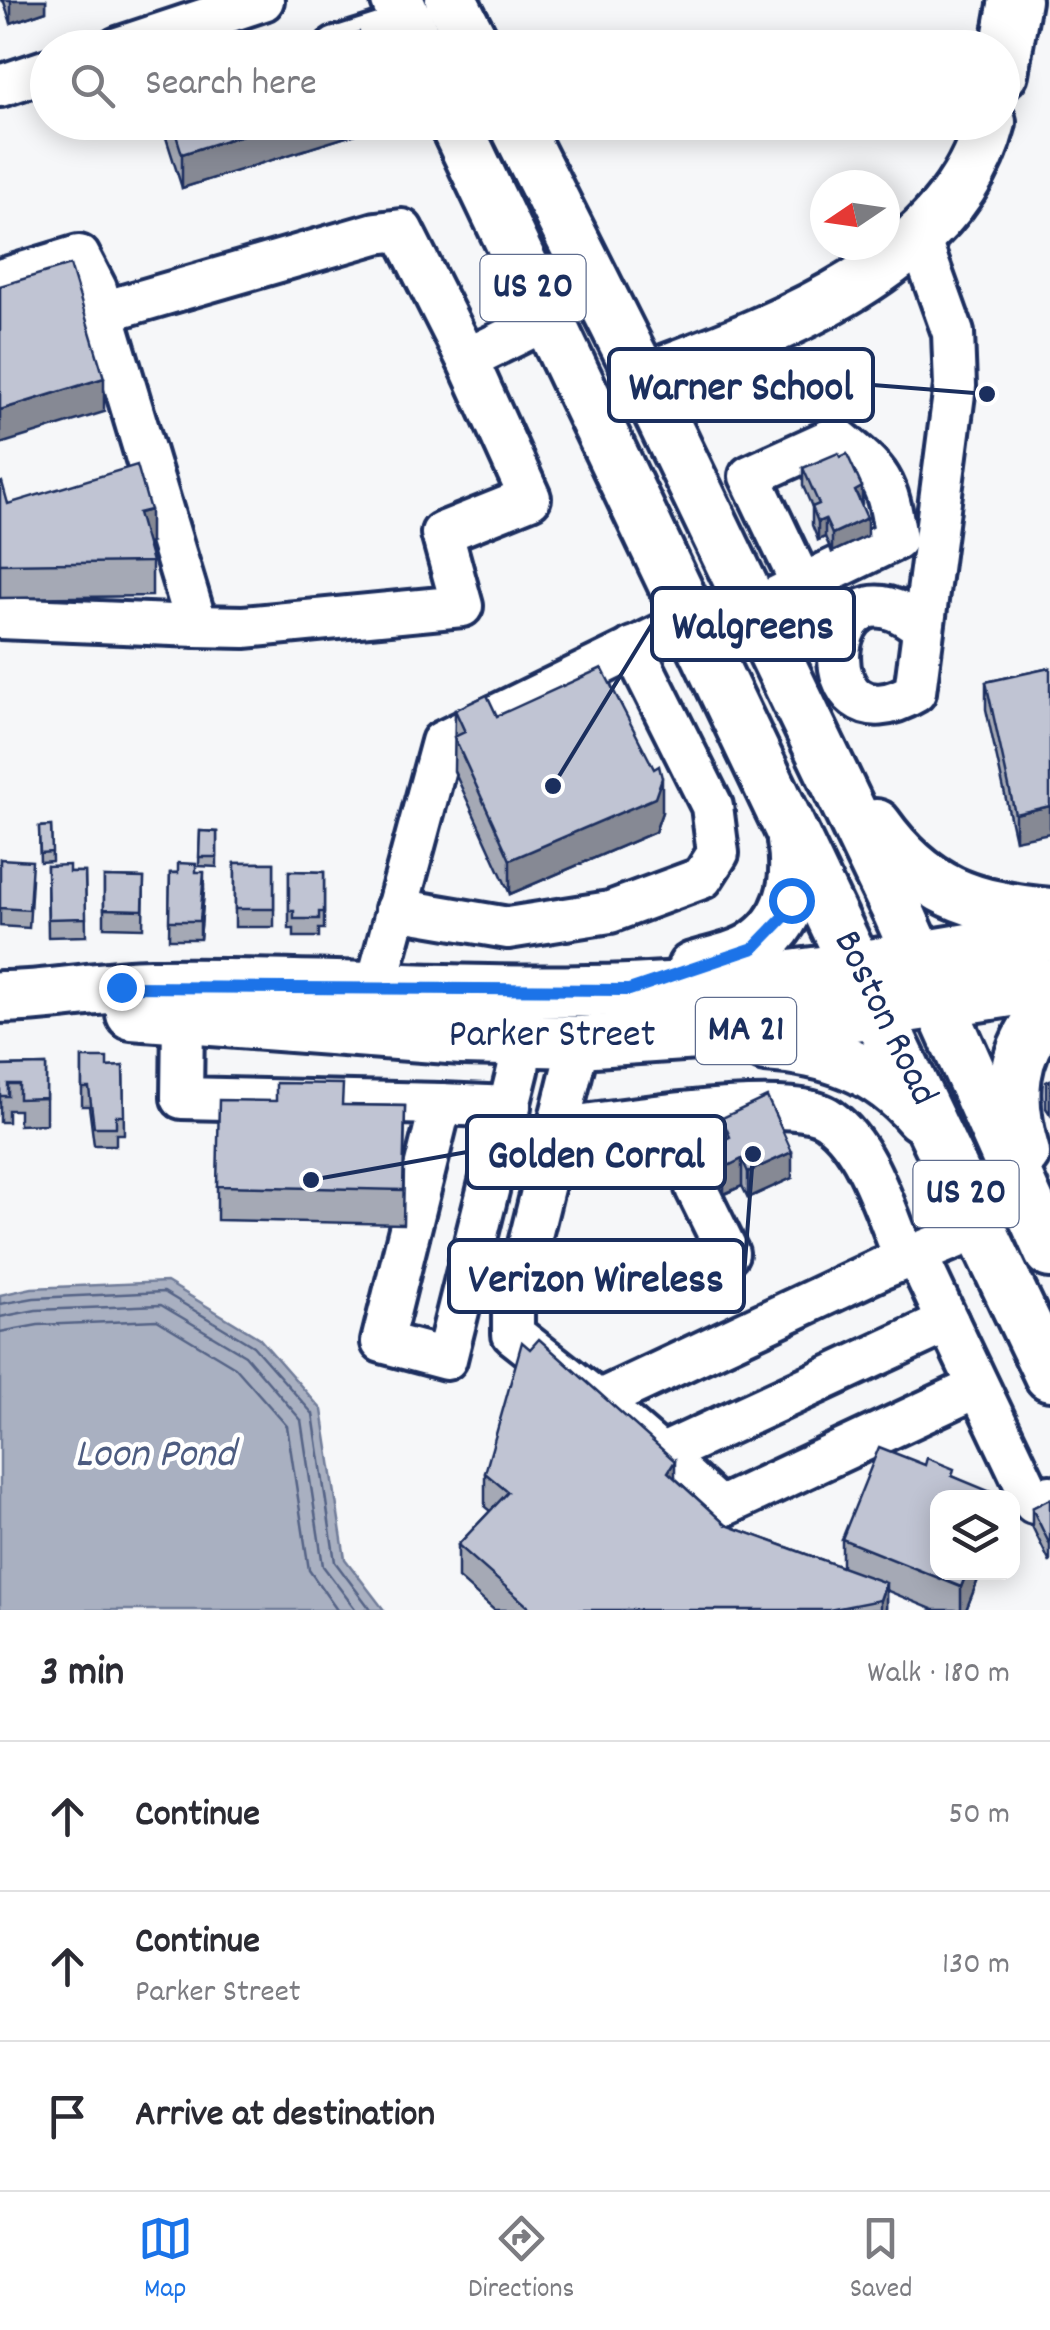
<!DOCTYPE html>
<meta charset="utf-8">
<style>
body{margin:0;font-family:Dekko,sans-serif;background:#f2f2f3;color:#2b2b33}
.controls{position:absolute;right:30px;bottom:30px;display:grid;overflow:hidden;border-radius:20px;box-shadow:0 5px 25px #0003}
.controls button{width:90px;height:90px;display:grid;place-items:center;padding:0;border:0;border-bottom:2px solid #e1e1e2;background:#fff;color:#2b2b33;font:50px sans-serif}
.compass{position:absolute;left:810px;top:170px;width:90px;height:90px;border-radius:50%;background:#fff;box-shadow:0 5px 25px #0003;rotate:257deg}
.stop{position:absolute;width:30px;height:30px;margin:-22px;border:8px solid #1a73e8;border-radius:50%;background:#fff}
.stop.end{background:#1a73e8;border-color:#fff;box-shadow:0 2px 10px #0008}
.list{margin:0;padding:0;list-style:none}
h2{display:flex;justify-content:space-between;align-items:center;height:130px;margin:0;padding:0 40px;font-size:42px}
h2 small{font-size:32px;font-weight:400;color:#7c7c81}
.list li{display:grid;grid-template-columns:65px 1fr auto;gap:30px;align-items:center;box-sizing:border-box;height:150px;padding:0 40px;border-top:2px solid #e1e1e2}
.list b{display:block;font-size:38px;white-space:nowrap}
.list p{margin:0;font-size:32px;white-space:nowrap;color:#7c7c81}
.list em{font-size:32px;font-style:normal;color:#7c7c81}
.icon{flex:none;width:55px;height:55px;fill:none;stroke:currentColor;stroke-width:2;stroke-linecap:round;stroke-linejoin:round}
.map{position:relative;flex:none;width:1050px;height:1610px;overflow:hidden}
.search{position:absolute;background:#fff;box-shadow:0 5px 25px #0003;left:30px;right:30px;top:30px;height:110px;display:flex;align-items:center;gap:25px;box-sizing:border-box;padding:0 35px;border-radius:55px;color:#7c7c81;font-size:38px}
.sheet{height:580px;background:#fff}
nav{display:flex;justify-content:space-around;align-items:center;box-sizing:border-box;height:140px;border-top:2px solid #e1e1e2;background:#fff;font-size:28px;color:#7c7c81}
nav a{display:grid;justify-items:center;gap:5px}
nav .on{color:#1a73e8}
.map>svg:first-child{display:block}
.water{fill:#a9b0c1;stroke:#707c99;stroke-width:2.5}
.lines{fill:none;stroke-linecap:round;stroke-linejoin:round}
.shore{stroke:#546386;stroke-width:2.5}
.minor-casing{stroke:#1b2f5e;stroke-width:48}
.major-casing{stroke:#1b2f5e;stroke-width:58}
.minor{stroke:#fff;stroke-width:40}
.major{stroke:#fff;stroke-width:50}
.wall{fill:#a5a9b5;stroke:#1b2f5e;stroke-width:2.5}
.shaded-wall{fill:#868994;stroke:#1b2f5e;stroke-width:2.5}
.building{fill:#c0c4d3;stroke:#1b2f5e;stroke-width:2.5}
.route{stroke:#1a73e8;stroke-width:12}
.labels{text-anchor:middle;dominant-baseline:central;stroke-width:9;stroke-linejoin:round;paint-order:stroke}
.shield{fill:#fff;stroke:#5f6d8e;stroke-width:2.5}
.shield-label{font-size:38px;font-weight:bold;fill:#1b2f5e}
.street-label{font-size:40px;fill:#1b2f5e;stroke:#fff}
.water-label{font-size:42px;font-style:italic;fill:#4d5c81;stroke:#fff}
.leader{fill:none;stroke:#1b2f5e;stroke-width:4}
.callout-dot{fill:#1b2f5e;stroke:#fff;stroke-width:4}
.callout{fill:#fff;stroke:#1b2f5e;stroke-width:4}
.callout-label{font-size:42px;text-anchor:middle;font-weight:bold;fill:#1b2f5e}
</style>
<div class="map">
<svg width="1050" height="1610" viewBox="0 0 1050 1610">
<rect width="100%" height="100%" fill="#f6f7f9"/>
<filter id="ink" filterUnits="userSpaceOnUse"><feTurbulence type="fractalNoise" baseFrequency=".01" numOctaves="2"/><feDisplacementMap in="SourceGraphic" scale="20" xChannelSelector="R" yChannelSelector="G"/><feConvolveMatrix kernelMatrix="1 2 1 2 8 2 1 2 1" color-interpolation-filters="sRGB"/></filter>
<g filter="url(#ink)">
<polygon class="water" points="167,1282 259,1338 322,1410 345,1559 384,1610 0,1610 0,1295 32,1288"/>
<g class="lines">
<g class="shore">
<polyline points="0,1304 34,1298 164,1292 253,1346 313,1414 335,1562 371,1610"/>
<polyline points="0,1317 36,1310 161,1305 245,1355 301,1420 323,1566 356,1610"/>
<polyline points="0,1332 38,1325 157,1320 235,1367 287,1426 309,1570 337,1610"/>
</g>
<g class="minor-casing">
<g id="minor">
<polyline points="118,48 263,0"/>
<polyline points="336,48 409,25"/>
<polyline points="0,86 48,70"/>
<path d="M918 235 953 333 955 386 915 692C806 758 820 541 921 627"/>
<polyline points="0,280 79,256 96,289 197,626 0,618"/>
<polyline points="103,312 376,233 402,230 467,359 548,319"/>
<path d="M753 609C801 585 849 562 896 539 887 479 882 474 836 437L750 476 802 585"/>
<polyline points="197,626 244,627 462,606 442,533 530,498 467,359"/>
<polyline points="396,909 508,928 610,912 702,878 718,853 712,806 633,648"/>
<polyline points="376,987 442,742 692,620"/>
<polyline points="183,1019 182,1098 441,1104 382,1342 446,1359 518,1070 521,1042"/>
<polyline points="579,1042 513,1309 513,1334 598,1401 880,1269 982,1227"/>
<polyline points="441,1104 510,1107"/>
<polyline points="693,1113 696,1188 728,1253"/>
<path d="M560 1128C612 1123 791 1091 829 1119 870 1149 886 1215 906 1260"/>
<polyline points="948,1322 1034,1503 1050,1496"/>
<polyline points="625,1424 661,1455 948,1322 917,1256"/>
<polyline points="661,1455 719,1508 978,1387"/>
</g>
</g>
<g class="major-casing">
<g id="major">
<polyline points="397,0 419,48"/>
<polyline points="451,0 476,48"/>
<polyline points="1002,73 1015,0"/>
<polyline points="454,122 1050,1375"/>
<polyline points="514,122 643,379 899,913 1050,1252"/>
<path d="M643 379C767 333 954 267 990 122"/>
<path d="M876 825C924 892 971 907 1050 914"/>
<path d="M693 968C712 962 738 958 754 947 791 923 800 881 793 841"/>
<path d="M0 997C51 997 100 986 151 985 310 982 470 996 629 990 771 984 910 959 1050 935"/>
<polyline points="132,1014 462,1039 579,1042 756,1030 1050,985"/>
<path d="M766 1046C827 1050 879 1067 920 1116"/>
<path d="M1024 1153C1008 1098 1009 1052 1050 1009"/>
</g>
</g>
<use href="#minor" class="minor"/>
<use href="#major" class="major"/>
</g>
<g class="wall">
<polygon points="0,0 46,0 46,11 11,23 4,2"/>
<polygon points="163,122 378,122 378,127 182,188 163,128"/>
<polygon points="803,468 861,505 867,536 832,552 825,537 818,540 812,525 812,507 803,486"/>
<polygon points="0,483 8,504 150,543 147,544 152,562 152,596 0,598"/>
<polygon points="1050,668 1015,840 986,709 986,682"/>
<polygon points="455,710 497,716 662,812 655,832 510,894 454,771"/>
<polygon points="51,826 52,861 40,862 39,827"/>
<polygon points="200,831 217,832 217,867 199,866"/>
<polygon points="0,859 32,879 29,928 0,926"/>
<rect x="235" y="863" width="39" height="64"/>
<polygon points="47,866 69,872 85,872 86,936 48,937"/>
<polygon points="289,871 324,872 324,929 319,929 319,937 294,937 294,929 289,929"/>
<polygon points="196,872 204,890 200,939 169,939 170,873"/>
<polygon points="104,877 144,878 143,928 104,927"/>
<polygon points="82,1058 107,1067 123,1066 124,1134 116,1134 116,1145 94,1145 89,1106 82,1106"/>
<polygon points="46,1065 46,1124 19,1125 19,1110 8,1110 8,1122 0,1122 0,1066"/>
<polygon points="1050,1080 1050,1114 1046,1108 1046,1082"/>
<polygon points="343,1105 405,1106 403,1224 217,1220 217,1186"/>
<polygon points="722,1118 792,1178 748,1198 742,1186 724,1194 713,1171 713,1145 722,1141"/>
<polygon points="485,1473 675,1478 726,1525 842,1567 842,1539 954,1477 998,1498 981,1572 966,1610 934,1610 886,1590 886,1610 494,1610 458,1578 458,1545 490,1511 485,1507"/>
<polygon points="1050,1499 1050,1563 1032,1526 1032,1508"/>
</g>
<g class="shaded-wall">
<polygon points="11,0 46,0 46,11 11,23"/>
<polygon points="283,122 378,122 378,127 182,188 182,154"/>
<polygon points="104,378 104,412 0,444 0,410"/>
<polygon points="862,487 862,505 855,491"/>
<polygon points="150,510 150,543 138,547 138,513"/>
<polygon points="867,518 867,536 832,552 832,534"/>
<polygon points="825,519 825,537 818,540 818,522"/>
<polygon points="662,778 662,812 655,832 510,894 510,860"/>
<polygon points="1050,806 1050,833 1015,840 1015,814"/>
<polygon points="204,872 204,890 200,939 200,921"/>
<polygon points="792,1152 792,1178 748,1198 748,1172"/>
<polygon points="742,1159 742,1186 724,1194 724,1168"/>
<polygon points="675,1461 675,1495 668,1472"/>
<polygon points="967,1572 981,1572 966,1610 961,1610 961,1587"/>
<polygon points="886,1583 886,1610 880,1610 880,1600"/>
</g>
<g class="building">
<polygon points="359,32 364,48 311,48"/>
<polygon points="172,122 283,122 182,154"/>
<polygon points="70,265 104,378 0,410 0,286"/>
<polygon points="838,453 840,457 847,454 862,487 855,491 867,518 832,534 825,519 818,522 812,507 819,504 803,468"/>
<polygon points="137,465 150,510 138,513 152,562 0,564 0,483 2,482 8,504"/>
<polygon points="602,668 654,769 659,766 662,778 655,798 510,860 454,737 465,732 455,710 487,695 497,716"/>
<polygon points="1050,668 1050,806 1015,814 986,682"/>
<polygon points="51,826 52,852 40,853 39,827"/>
<polygon points="200,831 217,832 217,857 199,857"/>
<polygon points="0,859 32,861 29,910 0,908"/>
<polygon points="178,863 196,864 196,872 204,872 200,921 169,921 170,873 178,873"/>
<rect x="235" y="863" width="39" height="46"/>
<polygon points="69,865 69,872 85,872 86,918 48,919 47,866"/>
<polygon points="289,871 324,872 324,912 319,912 319,919 294,919 294,911 289,911"/>
<polygon points="104,877 144,878 143,910 104,909"/>
<polygon points="82,1058 107,1058 107,1067 123,1066 124,1116 116,1116 116,1127 94,1127 89,1088 82,1088"/>
<polygon points="46,1065 46,1098 19,1099 19,1084 8,1084 8,1096 0,1096 0,1066"/>
<polygon points="276,1083 343,1084 342,1105 405,1106 403,1190 217,1186 219,1100 276,1101"/>
<polygon points="767,1097 792,1152 748,1172 742,1159 724,1168 713,1145 730,1137 722,1118"/>
<polygon points="539,1339 675,1461 668,1472 726,1525 886,1583 880,1600 829,1610 532,1610 458,1545 508,1492 485,1473 522,1342 530,1349"/>
<polygon points="879,1447 925,1465 927,1458 954,1469 952,1476 998,1495 997,1498 938,1498 938,1572 967,1572 961,1587 842,1539"/>
<polygon points="1050,1499 1050,1545 1032,1508"/>
</g>
</g>
<g class="lines" filter="url(#ink)">
<polyline class="route" points="121,987 629,990 754,948 783,918 791,900"/>
</g>
<g class="labels">
<g class="shield">
<rect x="480.5" y="255" width="105" height="66" rx="8"/>
<rect x="696" y="998" width="100" height="66" rx="8"/>
<rect x="913.5" y="1161" width="105" height="66" rx="8"/>
</g>
<g class="shield-label">
<text x="533" y="288">US 20</text>
<text x="746" y="1031">MA 21</text>
<text x="966" y="1194">US 20</text>
</g>
<g class="street-label">
<text transform="translate(883 1019) rotate(64)">Boston Road</text>
<text x="552" y="1037">Parker Street</text>
</g>
<g class="water-label">
<text x="155" y="1457">Loon Pond</text>
</g>
</g>
<path class="leader" d="M987 394L873 385M553 786L652 624M311 1180L467 1152M753 1154L744 1276"/>
<g class="callout-dot">
<circle cx="987" cy="394" r="10"/>
<circle cx="553" cy="786" r="10"/>
<circle cx="311" cy="1180" r="10"/>
<circle cx="753" cy="1154" r="10"/>
</g>
<g class="callout">
<rect x="609" y="349" width="264" height="72" rx="10"/>
<rect x="652" y="588" width="202" height="72" rx="10"/>
<rect x="467" y="1116" width="258" height="72" rx="10"/>
<rect x="449" y="1240" width="295" height="72" rx="10"/>
</g>
<g class="callout-label">
<text x="741" y="399">Warner School</text>
<text x="753" y="638">Walgreens</text>
<text x="596" y="1167">Golden Corral</text>
<text x="596" y="1291">Verizon Wireless</text>
</g>
</svg>
<div class="controls">
<button><svg class="icon" aria-label="layers" viewBox="0 0 24 24"><path d="M12 4l9 5-9 5-9-5zM3 14l9 5 9-5"/></svg></button>
</div>
<svg class="compass" viewBox="-18 -18 36 36"><path d="M0-13l5 13h-10z" fill="#e53935"/><path d="M0 13l5-13h-10z" fill="#7c7c81"/></svg>
<div class="stop" style="left:791px;top:900px"></div>
<div class="stop end" style="left:121px;top:987px"></div>
<div class="search"><svg class="icon" aria-label="search" viewBox="0 0 24 24"><circle cx="10" cy="10" r="6"/><path d="M15 15l6 6"/></svg>Search here</div>
</div>
<section class="sheet">
<h2>3 min<small>Walk · 180 m</small></h2>
<ul class="list">
<li><svg class="icon" aria-label="ahead" viewBox="0 0 24 24"><path d="M12 20V5M6 11l6-6 6 6"/></svg><div><b>Continue</b></div><em>50 m</em></li>
<li><svg class="icon" aria-label="ahead" viewBox="0 0 24 24"><path d="M12 20V5M6 11l6-6 6 6"/></svg><div><b>Continue</b><p>Parker Street</p></div><em>130 m</em></li>
<li><svg class="icon" aria-label="arrive" viewBox="0 0 24 24"><path d="M6 21V4h12l-3 4 3 4H6"/></svg><div><b>Arrive at destination</b></div></li>
</ul>
</section>
<nav>
<a class="on"><svg class="icon" aria-label="map" viewBox="0 0 24 24"><path d="M3 6l6-2 6 2 6-2v14l-6 2-6-2-6 2zM9 4v14M15 6v14"/></svg>Map</a>
<a><svg class="icon" aria-label="directions" viewBox="0 0 24 24"><path d="M12 3l9 9-9 9-9-9zM9 14v-3h6M13 9l2 2-2 2"/></svg>Directions</a>
<a><svg class="icon" aria-label="saved" viewBox="0 0 24 24"><path d="M7 4h10v16l-5-4-5 4z"/></svg>Saved</a>
</nav>
